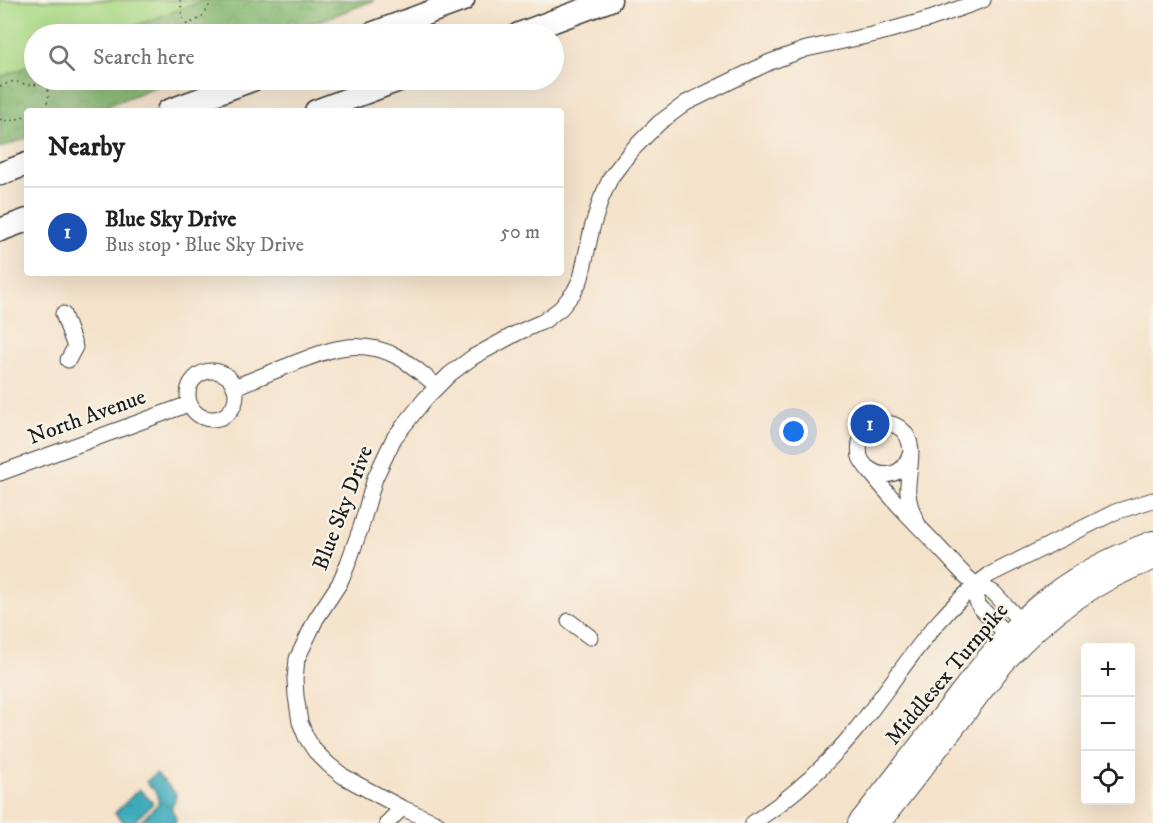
<!DOCTYPE html>
<meta charset="utf-8">
<style>
body{margin:0;font-family:"IM FELL DW Pica",serif;background:#f2f2f2;color:#202124}
.controls{position:absolute;right:18px;bottom:18px;display:grid;overflow:hidden;border-radius:6px;box-shadow:0 6px 24px #0002}
.controls button{width:54px;height:54px;display:grid;place-items:center;padding:0;border:0;border-bottom:2px solid #e0e0e0;background:#fff;color:#202124;font:30px sans-serif}
.you{position:absolute;left:794px;top:432px;width:21px;height:21px;margin:-15px;border:4px solid #fff;border-radius:50%;background:#1a73e8;box-shadow:0 0 0 9px #1a73e833}
.badge{display:grid;place-items:center;width:39px;height:39px;border-radius:50%;background:#b5179e;color:#fff;font-size:20px;font-weight:700}
.pin{position:absolute;translate:-50% -50%;border:3px solid #fff;box-shadow:0 2px 6px #0006}
.list{margin:0;padding:0;list-style:none}
h2{display:flex;justify-content:space-between;align-items:center;height:78px;margin:0;padding:0 24px;font-size:26px}
h2 small{font-size:20px;font-weight:400;color:#757577}
.list li{display:grid;grid-template-columns:39px 1fr auto;gap:18px;align-items:center;box-sizing:border-box;height:90px;padding:0 24px;border-top:2px solid #e0e0e0}
.list b{display:block;font-size:22px;white-space:nowrap}
.list p{margin:0;font-size:20px;white-space:nowrap;color:#757577}
.list em{font-size:20px;font-style:normal;color:#757577}
.icon{flex:none;width:33px;height:33px;fill:none;stroke:currentColor;stroke-width:2;stroke-linecap:round;stroke-linejoin:round}
.map{position:relative;flex:none;width:1153px;height:823px;overflow:hidden}
.search{position:absolute;background:#fff;box-shadow:0 6px 24px #0002;left:24px;top:24px;width:540px;height:66px;display:flex;align-items:center;gap:15px;box-sizing:border-box;padding:0 21px;border-radius:33px;color:#757577;font-size:22px}
.panel{position:absolute;background:#fff;box-shadow:0 6px 24px #0002;left:24px;top:108px;width:540px;height:168px;border-radius:6px}
.map>svg:first-child{display:block}
.forest{fill:url(#forest-crowns);stroke:#526b48;stroke-width:1.5}
.park{fill:#acda86;stroke:#647b51;stroke-width:1.5}
.water{fill:url(#water-ripples);stroke:#2c646c;stroke-width:1.5}
.lines{fill:none;stroke-linecap:round;stroke-linejoin:round}
.minor-casing{stroke:#3d3a36;stroke-width:17}
.major-casing{stroke:#3d3a36;stroke-width:22}
.highway-casing{stroke:#3d3a36;stroke-width:25}
.path{stroke:#3d3a36;stroke-width:1.5;stroke-dasharray:1.5 4.5;stroke-linecap:butt}
.minor{stroke:#fff;stroke-width:15}
.major{stroke:#fff;stroke-width:20}
.highway{stroke:#fff;stroke-width:22}
.labels{text-anchor:middle;dominant-baseline:central;stroke-width:4.5;stroke-linejoin:round;paint-order:stroke}
.street-label{font-size:22px;fill:#1c1c1c;stroke:#f7f3e8}
</style>
<div class="map">
<svg width="1153" height="823" viewBox="0 0 1153 823">
<defs>
<pattern id="forest-crowns" width="20" height="18" patternUnits="userSpaceOnUse" patternTransform="scale(1.5)"><rect width="20" height="18" fill="#89ba73"/><path d="M2 6a3 3 0 1 1 6 0M12 15a3 3 0 1 1 6 0" fill="none" stroke="#769f63"/></pattern>
<pattern id="water-ripples" width="26" height="14" patternUnits="userSpaceOnUse" patternTransform="scale(1.5)"><rect width="26" height="14" fill="#3dabbb"/><path d="M2 4q2-2 4 0t4 0M15 11q2-2 4 0t4 0" fill="none" stroke="#328a97"/></pattern>
</defs>
<rect width="100%" height="100%" fill="#f7f3e8"/>
<filter id="ink" filterUnits="userSpaceOnUse"><feTurbulence type="fractalNoise" baseFrequency=".0167" numOctaves="2"/><feDisplacementMap in="SourceGraphic" scale="12" xChannelSelector="R" yChannelSelector="G"/><feConvolveMatrix kernelMatrix="1 2 1 2 8 2 1 2 1" color-interpolation-filters="sRGB"/></filter>
<filter id="wash" filterUnits="userSpaceOnUse"><feTurbulence type="fractalNoise" baseFrequency=".008" numOctaves="4" result="noise"/><feDisplacementMap in="SourceGraphic" scale="24" xChannelSelector="R" yChannelSelector="G"/><feGaussianBlur stdDeviation="1.35" result="paint"/><feColorMatrix in="noise" values="0 0 0 0 0 0 0 0 0 0 0 0 0 0 0 0 0 1.4 0 .05"/><feComposite in="paint" operator="in"/></filter>
<g filter="url(#wash)">
<rect width="100%" height="100%" fill="#f5e2ca"/>
<polygon class="forest" points="0,0 375,0 285,34 34,34 34,80 172,80 94,111 27,111 27,138 0,148"/>
<polygon class="park" points="0,0 205,0 113,34 34,34 34,64 0,77"/>
<g class="water">
<polygon points="156,773 176,794 175,800 171,808 176,818 175,823 139,823 158,804 158,796 156,794 156,792 146,782"/>
<polygon points="139,789 153,803 133,823 125,823 115,813"/>
</g>
</g>
<g filter="url(#ink)">
<g class="lines">
<g class="minor-casing">
<g id="minor">
<polyline points="63,314 75,347 68,360"/>
<circle cx="212" cy="395" r="24"/>
<path d="M234 387C253 380 271 372 290 365 327 350 357 337 396 356 411 363 424 376 437 386"/>
<path d="M868 468C883 480 903 475 909 457"/>
<polyline points="0,473 189,404"/>
<path d="M920 528C914 517 909 506 908 493 906 473 920 443 900 428 894 424 886 422 878 424 871 426 864 432 861 439 859 444 859 451 860 457 863 465 871 472 876 479 897 506 922 529 945 554 954 563 963 575 974 583 979 587 988 589 994 593L1027 628"/>
<polyline points="975,585 976,599 979,606 1014,642"/>
<polyline points="569,621 590,637"/>
<polyline points="387,823 402,808"/>
<polyline points="437,823 402,808 357,784 343,776 329,765 315,751 306,737 300,722 296,696 295,679 297,659 316,619 339,584 347,566 361,527 375,478 394,438 425,399 450,374 473,357 517,333 544,321 561,308 574,292 581,278 592,228 601,199 611,177 631,151 659,123 686,103 770,62 806,49 876,34 930,19 983,0"/>
<path d="M753 823C792 797 826 766 855 731 898 678 933 615 989 575L1115 512 1153 500"/>
</g>
</g>
<g class="major-casing">
<g id="major">
<path d="M858 823C889 784 920 744 951 704 978 669 1004 634 1038 605 1071 577 1112 556 1153 541"/>
<path d="M880 823C907 789 933 755 959 722 975 701 990 680 1007 660 1047 615 1096 581 1153 560"/>
</g>
</g>
<g class="highway-casing">
<g id="highway">
<polyline points="371,34 463,0"/>
<polyline points="519,34 610,0"/>
<polyline points="168,111 252,80"/>
<polyline points="316,111 399,80"/>
<polyline points="0,174 27,164"/>
<polyline points="0,230 27,220"/>
</g>
</g>
<g class="path">
<polyline points="180,0 184,23"/>
<path d="M164 34C168 30 172 30 178 28 199 18 201 23 212 0"/>
<polyline points="0,86 14,81 28,85 47,84 54,80"/>
<polyline points="39,111 42,110 49,99 47,85"/>
<polyline points="0,119 3,121 15,120 27,115"/>
</g>
<use href="#minor" class="minor"/>
<use href="#major" class="major"/>
<use href="#highway" class="highway"/>
</g>
</g>
<g class="labels">
<g class="street-label">
<text transform="translate(87 417) rotate(-20)">North Avenue</text>
<text transform="translate(343 508) rotate(-69)">Blue Sky Drive</text>
<text transform="translate(947 674) rotate(-50)">Middlesex Turnpike</text>
</g>
</g>
</svg>
<div class="controls">
<button>+</button>
<button>−</button>
<button><svg class="icon" aria-label="locate" viewBox="0 0 24 24"><circle cx="12" cy="12" r="6"/><path d="M12 2v4M12 18v4M2 12h4M18 12h4"/></svg></button>
</div>
<div class="you"></div>
<div class="pin badge" style="left:870px;top:424px;background:#1a4fb4">1</div>
<div class="search"><svg class="icon" aria-label="search" viewBox="0 0 24 24"><circle cx="10" cy="10" r="6"/><path d="M15 15l6 6"/></svg>Search here</div>
<section class="panel">
<h2>Nearby<small></small></h2>
<ul class="list">
<li><span class="badge" style="background:#1a4fb4">1</span><div><b>Blue Sky Drive</b><p>Bus stop · Blue Sky Drive</p></div><em>50 m</em></li>
</ul>
</section>
</div>
